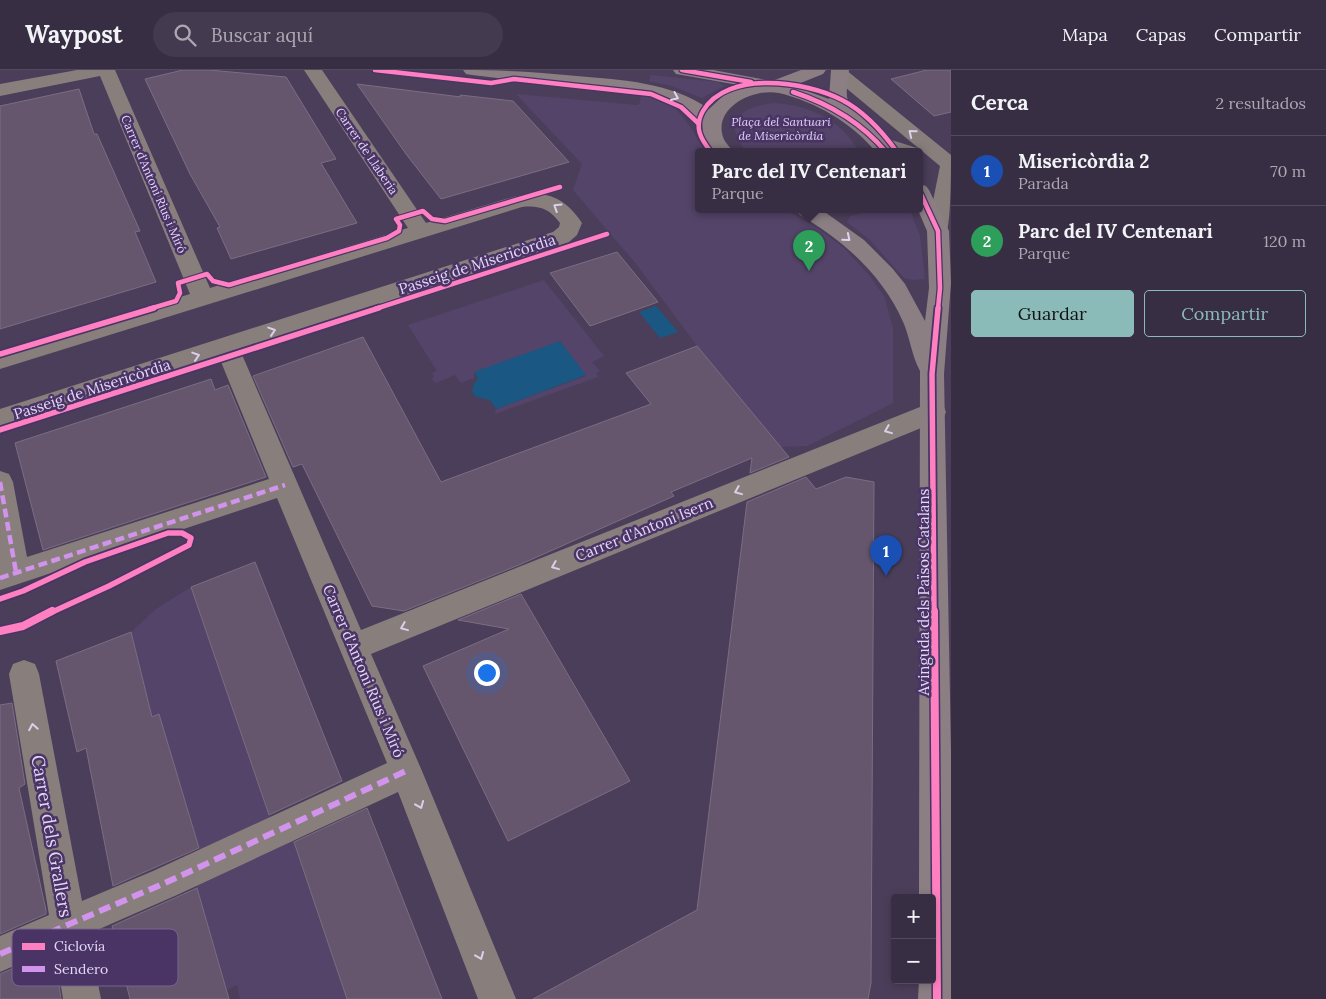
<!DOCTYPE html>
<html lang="es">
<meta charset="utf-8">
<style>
body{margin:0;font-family:Lora,serif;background:#433a4f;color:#f1f3f6}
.controls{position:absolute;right:15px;bottom:15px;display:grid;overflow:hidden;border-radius:5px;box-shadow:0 2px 8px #0003}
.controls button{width:45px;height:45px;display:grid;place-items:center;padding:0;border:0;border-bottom:1px solid #524a5d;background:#382e44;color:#f1f3f6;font:25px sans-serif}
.you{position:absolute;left:486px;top:602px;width:18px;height:18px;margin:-12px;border:4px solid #fff;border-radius:50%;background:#1a73e8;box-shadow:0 0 0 8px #1a73e833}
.badge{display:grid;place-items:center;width:32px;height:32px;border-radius:50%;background:#8bbbb9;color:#fff;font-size:16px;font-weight:700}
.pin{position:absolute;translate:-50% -41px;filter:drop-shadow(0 1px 2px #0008)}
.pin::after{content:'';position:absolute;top:26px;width:18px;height:15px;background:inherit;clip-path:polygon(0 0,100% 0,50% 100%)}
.popup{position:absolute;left:695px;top:78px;width:228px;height:65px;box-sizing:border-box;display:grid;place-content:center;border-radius:5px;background:#382e44;filter:drop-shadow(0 1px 4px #0005);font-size:16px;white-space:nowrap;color:#aba8b2}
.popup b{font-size:19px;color:#f1f3f6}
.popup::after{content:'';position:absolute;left:50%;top:100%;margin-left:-10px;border:10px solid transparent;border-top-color:#382e44}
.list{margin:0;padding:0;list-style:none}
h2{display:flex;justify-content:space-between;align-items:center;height:65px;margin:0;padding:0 20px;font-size:21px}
h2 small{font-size:16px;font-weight:400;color:#aba8b2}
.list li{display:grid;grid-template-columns:32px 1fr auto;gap:15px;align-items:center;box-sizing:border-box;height:70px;padding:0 20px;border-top:1px solid #524a5d}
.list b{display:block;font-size:19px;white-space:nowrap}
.list p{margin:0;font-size:16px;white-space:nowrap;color:#aba8b2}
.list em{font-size:16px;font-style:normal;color:#aba8b2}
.actions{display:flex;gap:10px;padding:15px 20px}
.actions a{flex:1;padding:11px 0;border:1px solid #8bbbb9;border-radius:5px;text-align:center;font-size:18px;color:#8bbbb9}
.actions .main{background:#8bbbb9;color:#111}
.icon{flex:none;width:28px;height:28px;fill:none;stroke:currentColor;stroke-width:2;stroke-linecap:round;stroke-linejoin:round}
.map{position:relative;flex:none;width:951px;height:929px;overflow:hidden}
header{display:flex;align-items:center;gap:30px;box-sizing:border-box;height:70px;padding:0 25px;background:#382e44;border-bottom:1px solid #524a5d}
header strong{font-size:24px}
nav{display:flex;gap:28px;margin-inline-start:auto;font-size:18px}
.search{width:350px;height:45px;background:#433a4f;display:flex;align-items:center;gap:12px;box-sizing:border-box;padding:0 18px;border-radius:28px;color:#aba8b2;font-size:19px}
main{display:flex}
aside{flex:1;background:#382e44}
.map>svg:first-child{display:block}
.green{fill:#544469}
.water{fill:#1a5782}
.building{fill:#65566d;stroke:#7b6d83}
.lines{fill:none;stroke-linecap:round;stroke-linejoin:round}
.minor{fill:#887f7d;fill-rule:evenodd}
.major{fill:#8b7f84;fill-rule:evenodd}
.quiet-far1{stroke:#d193ec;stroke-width:4.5;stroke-dasharray:9 4.5;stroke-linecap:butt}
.quiet{stroke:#d193ec;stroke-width:6;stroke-dasharray:12 6;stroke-linecap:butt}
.cycleway-far2-casing{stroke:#4a3365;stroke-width:7}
.cycleway-far1-casing{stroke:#4a3365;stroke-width:9}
.cycleway-casing{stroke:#4a3365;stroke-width:11}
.cycleway-far2{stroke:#ff80c0;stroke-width:4.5}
.cycleway-far1{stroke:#ff80c0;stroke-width:5.5}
.cycleway{stroke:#ff80c0;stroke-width:8}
.oneway{stroke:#dfd3f0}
.oneway2{stroke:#daceea}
.labels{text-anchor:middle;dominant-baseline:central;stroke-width:5;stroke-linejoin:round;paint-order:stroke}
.far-park-label{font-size:12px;font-style:italic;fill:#e0d2f6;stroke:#4a3365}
.far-street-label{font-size:12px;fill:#e3d7f6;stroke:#4a3365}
.street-label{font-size:15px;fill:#e3d7f6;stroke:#4a3365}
.near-street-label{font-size:18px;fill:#e3d7f6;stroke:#4a3365}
.key{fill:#4a3365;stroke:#786490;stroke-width:1}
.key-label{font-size:14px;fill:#e3d7f6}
</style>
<header>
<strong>Waypost</strong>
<div class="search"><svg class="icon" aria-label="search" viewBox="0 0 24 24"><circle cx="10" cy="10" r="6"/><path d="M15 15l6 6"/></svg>Buscar aquí</div>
<nav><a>Mapa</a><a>Capas</a><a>Compartir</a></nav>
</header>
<main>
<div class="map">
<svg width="951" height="929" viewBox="0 0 951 929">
<rect width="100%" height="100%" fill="#4b3e5a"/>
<g class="green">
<polygon points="651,5 718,12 724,16 702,28 672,16 649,11"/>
<path d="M516 24 637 35 640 33 641 25C677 27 690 56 705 82H699V140H786L817 158 844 178 869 205 884 226 893 258V333L807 376 780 377 697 276 637 195 573 120 582 94Z"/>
<path d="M775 33C810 35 842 51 859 82H747C720 51 742 36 775 33Z"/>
<polygon points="874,140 910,140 920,166 925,209 913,210 904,208 870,170 847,152 850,146"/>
<polygon points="544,210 604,286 592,292 600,301 596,303 598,307 495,344 496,339 586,306 474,302 474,308 461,313 455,305 436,313 432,309 434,306 432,303 437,301 408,255"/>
<polygon points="191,517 270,748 200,781 159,645 152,647 131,562 156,539"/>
<polygon points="293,767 347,929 240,929 237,915 227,920 196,816"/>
</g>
<g class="water">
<polygon points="656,236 678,262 660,268 639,242"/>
<polygon points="560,271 586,305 496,339 490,330 476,327 472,322 473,316 478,308 474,302"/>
</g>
<g class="building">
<polygon points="183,0 209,0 286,7 336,89 321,93 357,153 231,189 217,158 220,157 190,104 145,9"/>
<polygon points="927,0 951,0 951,42 934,46 891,9"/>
<polygon points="357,14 461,27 460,25 513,31 569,92 441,129 406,84"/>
<polygon points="79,19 94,64 97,64 140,161 135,162 156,212 0,259 0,36"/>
<polygon points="617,182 658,232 590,256 550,203"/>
<polygon points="363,267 441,412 651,334 626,303 697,276 789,387 750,403 752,388 671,422 674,426 519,495 404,541 372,536 302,394 293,397 253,306"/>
<polygon points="211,309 215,320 228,315 266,407 43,480 15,373"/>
<polygon points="806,407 816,419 846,407 874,412 871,913 868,929 533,929 697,840 747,432"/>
<polygon points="255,492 342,711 269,745 191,517"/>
<polygon points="521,524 630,711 508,771 423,596 509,559 458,550"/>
<polygon points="131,562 152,647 159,644 199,778 113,816 86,678 77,682 56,591"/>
<polygon points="12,633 25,714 19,718 46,840 46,844 0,864 0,635"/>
<polygon points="367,738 442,929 347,929 294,772"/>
<polygon points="197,818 229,929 130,929 112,856"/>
<polygon points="54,881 61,929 0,929 0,904"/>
</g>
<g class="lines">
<g class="minor">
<path d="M77 0H115L210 218 408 158 304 0H322L426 153C446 147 466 141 486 135 525 123 555 112 582 153L577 165 569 172 240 280 361 560 925 335 934 332 943 335 946 342 943 349 371 584 422 701 516 929H478L398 722 177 825 88 864 101 929H63L55 878 0 902V866L49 845 9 604 13 594 24 590 35 594 39 604 82 831 153 801 387 693 277 428 0 520V401L9 404 13 412 27 487 269 409 219 287 0 359V339L553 162 559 157 560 153C550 139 539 135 522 137L0 299V281L190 224 100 6 0 26V14Z"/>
<path d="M834 0H846L951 85C951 106 951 149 946 166L938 168 930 166 927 161 940 96 834 8 831 4Z"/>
<path d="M879 66 917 78 920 82C908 83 879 85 869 72L872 68Z"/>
</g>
<g class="major">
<path d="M463 0C503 0 538 2 577 6 622 10 671 12 709 39L724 25 744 16 682 5 676 4 673 0H713L772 11 801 0H826L823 4 793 16 829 29 831 0H849C848 9 846 19 847 27 849 40 886 67 896 82H876C852 53 816 32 779 23 756 18 717 35 722 63 723 71 729 76 734 82H713L703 66 702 52C662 23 623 21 575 16 541 13 506 9 472 5L466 4Z"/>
<path d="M919 114 926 116 929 120 949 161 951 213 944 304 951 681V929H918L919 910H932V828H919L920 301C912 286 910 269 904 254 883 205 844 171 800 145L797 140H822L864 170 892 198 905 214 925 251 929 218 927 161 918 140Z"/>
</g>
<g class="quiet-far1">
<polyline points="0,412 16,502"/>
<polyline points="0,508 285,415"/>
</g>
<polyline class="quiet" points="0,884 165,813 406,701"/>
<g class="cycleway-far2-casing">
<g id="cycleway-far2">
<polyline points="375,0 491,13 514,9 651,24 681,37 698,53"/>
<polyline points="682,0 751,12"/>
<path d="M793 22C830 34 861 52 886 82"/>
<path d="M711 82C700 68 694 57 703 41 727 0 806 11 842 30 865 42 882 61 897 82"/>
<polyline points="919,120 938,161 940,218 938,239"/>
<polyline points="149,239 176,231 180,223 178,213 207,204 213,211 229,215 387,168 399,161 400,155 396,149 423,141 432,149 445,151 560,117"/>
<polyline points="375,239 607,164"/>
</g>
</g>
<g class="cycleway-far1-casing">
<g id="cycleway-far1">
<polyline points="0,284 154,238"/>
<polyline points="0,360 379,238"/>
<polyline points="0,529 23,521 85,492 168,463 182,463 191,468 189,475 109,516 50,543"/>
<polyline points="934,543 932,304 938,238"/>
</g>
</g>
<g class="cycleway-casing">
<g id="cycleway">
<polyline points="934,541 937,929"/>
<polyline points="0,561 23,556 52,541"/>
</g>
</g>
<use href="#cycleway-far2" class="cycleway-far2"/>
<use href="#cycleway-far1" class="cycleway-far1"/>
<use href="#cycleway" class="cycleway"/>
</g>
<defs><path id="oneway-chevron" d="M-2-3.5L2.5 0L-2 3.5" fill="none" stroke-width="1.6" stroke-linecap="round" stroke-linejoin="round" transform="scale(1.25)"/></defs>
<g class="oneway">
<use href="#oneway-chevron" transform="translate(675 27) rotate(24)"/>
<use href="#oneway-chevron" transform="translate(847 168) rotate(40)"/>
</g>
<g class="oneway2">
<use href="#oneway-chevron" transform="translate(912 63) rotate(-141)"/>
<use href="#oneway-chevron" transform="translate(557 137) rotate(-148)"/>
<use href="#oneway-chevron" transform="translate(272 261) rotate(-18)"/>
<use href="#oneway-chevron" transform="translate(196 286) rotate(-18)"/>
<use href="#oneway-chevron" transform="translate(888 360) rotate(158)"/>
<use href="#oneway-chevron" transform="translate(738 421) rotate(158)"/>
<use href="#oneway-chevron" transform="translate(555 496) rotate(158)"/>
<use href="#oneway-chevron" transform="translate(404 557) rotate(158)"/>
<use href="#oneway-chevron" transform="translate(33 657) rotate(-100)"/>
<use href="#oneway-chevron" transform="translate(420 735) rotate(68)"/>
<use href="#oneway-chevron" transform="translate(480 886) rotate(68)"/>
</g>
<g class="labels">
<g class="far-park-label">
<text x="781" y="51">Plaça del Santuari<tspan x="781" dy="14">de Misericòrdia</tspan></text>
</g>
<g class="far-street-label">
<text transform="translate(367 81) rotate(56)">Carrer de Llaberia</text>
<text transform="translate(154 114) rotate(67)">Carrer d'Antoni Rius i Miró</text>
</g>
<g class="street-label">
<text transform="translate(477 194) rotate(-18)">Passeig de Misericòrdia</text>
<text transform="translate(92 319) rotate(-18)">Passeig de Misericòrdia</text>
<text transform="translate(644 459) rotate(-22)">Carrer d'Antoni Isern</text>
<text transform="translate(923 522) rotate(-90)">Avinguda dels Països Catalans</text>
<text transform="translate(364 601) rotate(67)">Carrer d'Antoni Rius i Miró</text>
</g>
<g class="near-street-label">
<text transform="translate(52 766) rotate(80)">Carrer dels Grallers</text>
</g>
</g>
<rect x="12" y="859" width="166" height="57" rx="8" class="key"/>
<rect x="22" y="873" width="23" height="7" fill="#ff80c0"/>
<rect x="22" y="896" width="23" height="6" fill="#d193ec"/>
<g class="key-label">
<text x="54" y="881">Ciclovía</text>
<text x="54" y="904">Sendero</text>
</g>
</svg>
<div class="controls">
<button>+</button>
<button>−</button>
</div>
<div class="you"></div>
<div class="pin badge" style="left:886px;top:506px;background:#1a4fb4">1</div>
<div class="pin badge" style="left:809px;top:201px;background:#2e9e5b">2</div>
<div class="popup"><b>Parc del IV Centenari</b>Parque</div>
</div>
<aside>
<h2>Cerca<small>2 resultados</small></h2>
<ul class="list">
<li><span class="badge" style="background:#1a4fb4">1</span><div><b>Misericòrdia 2</b><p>Parada</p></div><em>70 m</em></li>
<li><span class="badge" style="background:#2e9e5b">2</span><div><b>Parc del IV Centenari</b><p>Parque</p></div><em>120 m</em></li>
</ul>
<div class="actions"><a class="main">Guardar</a><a>Compartir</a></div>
</aside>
</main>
